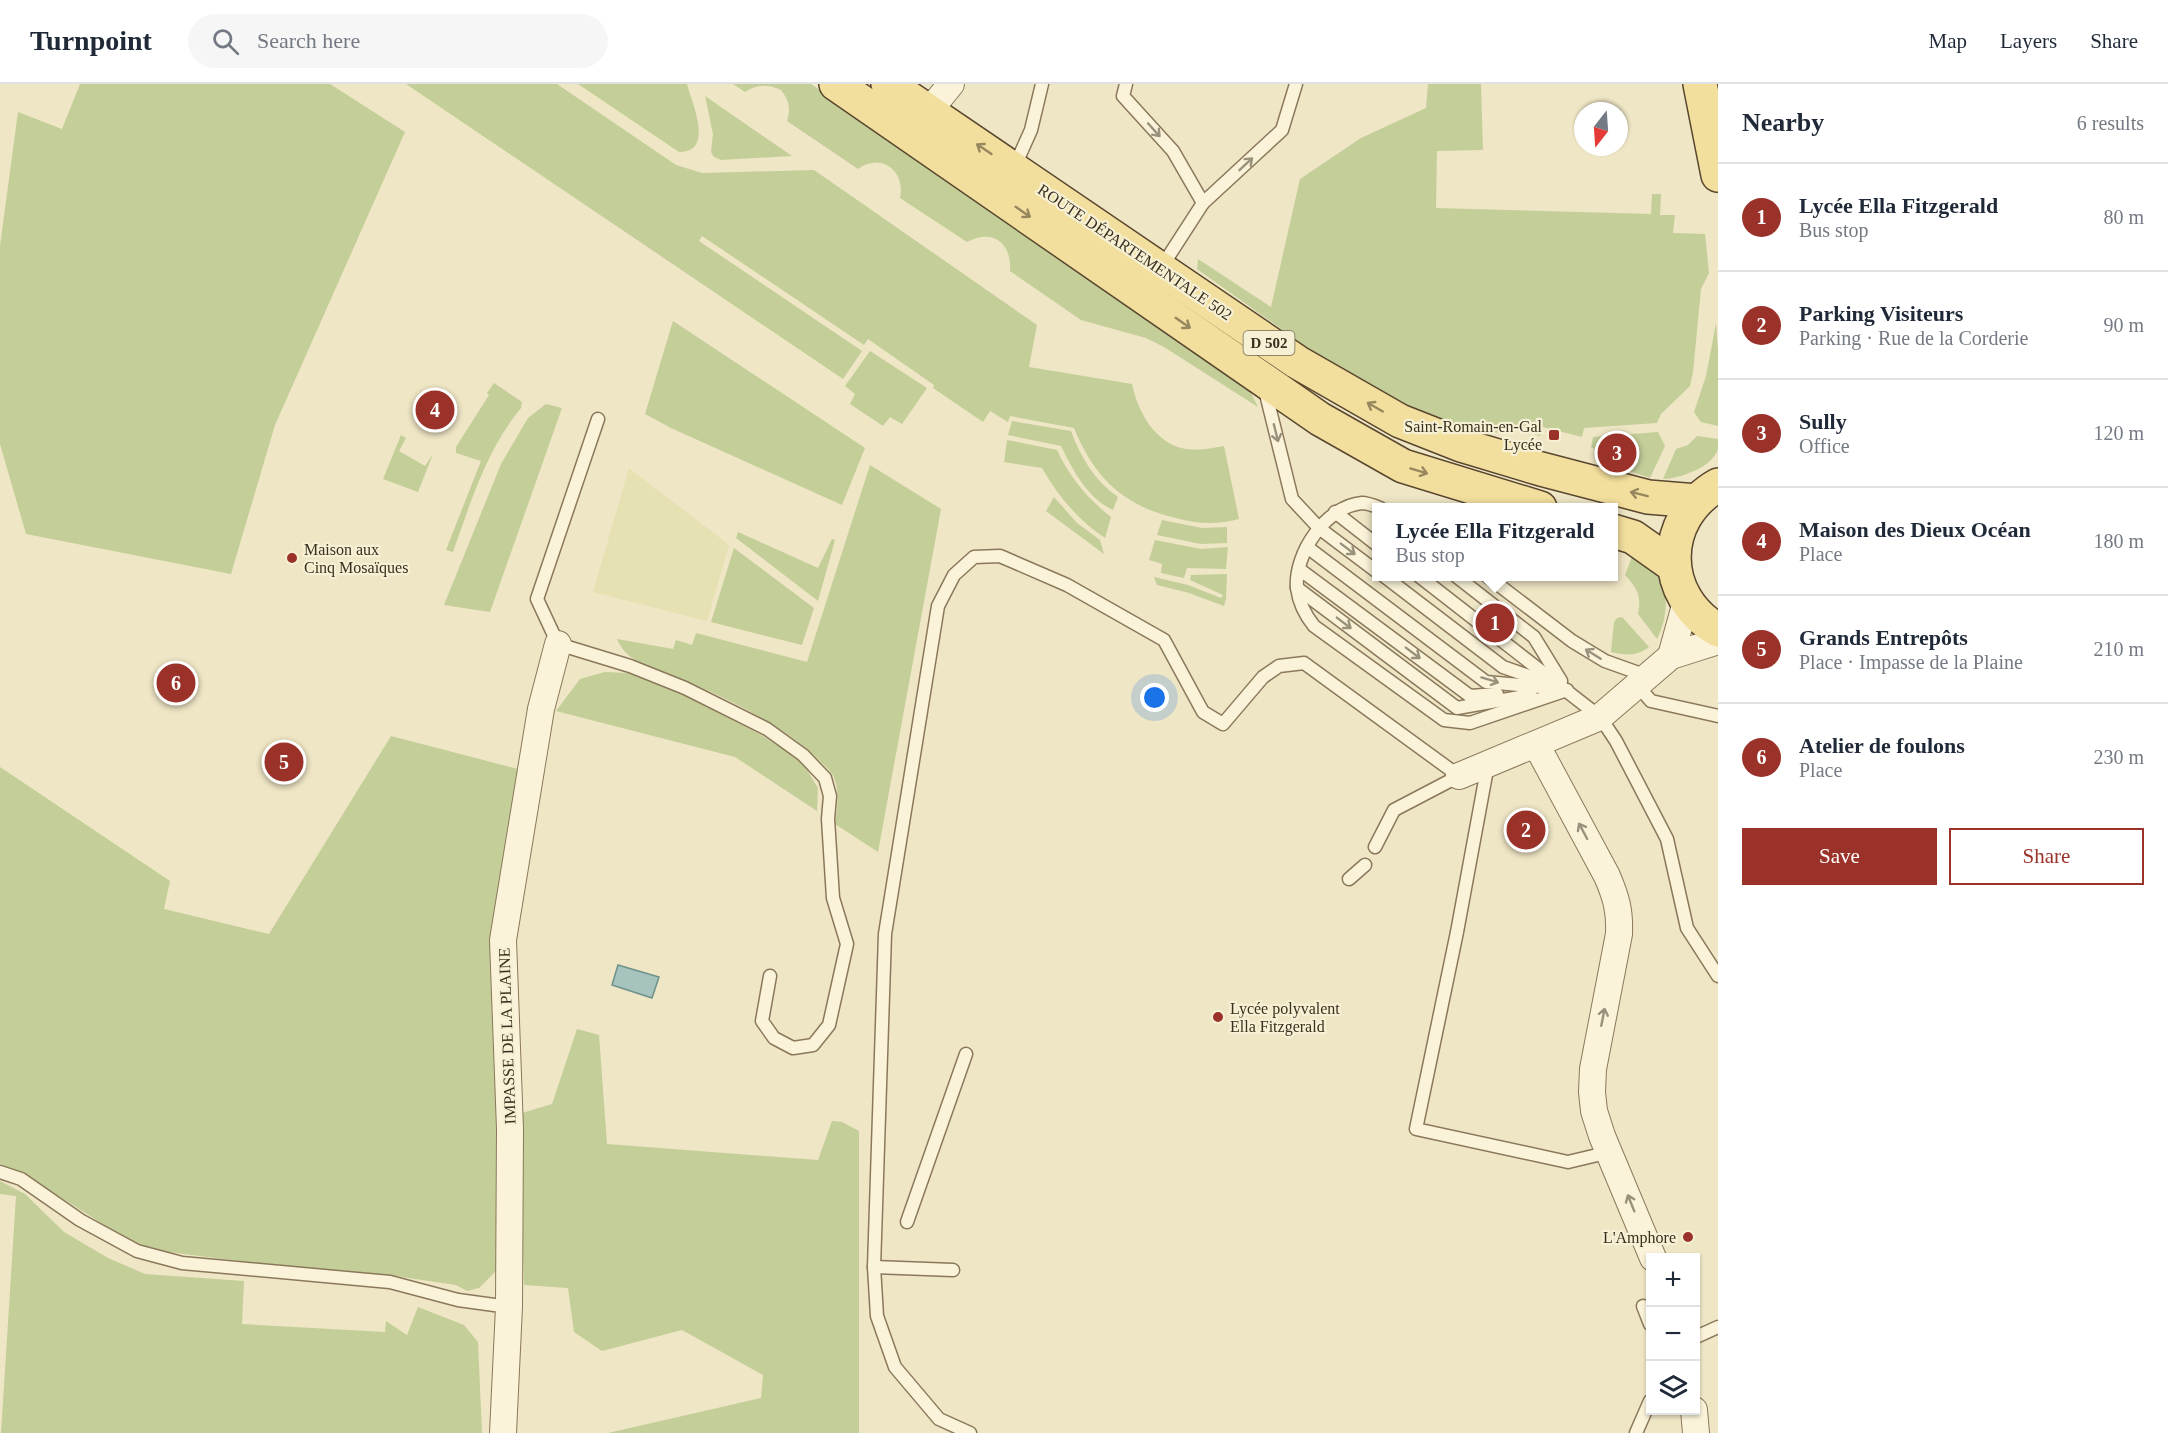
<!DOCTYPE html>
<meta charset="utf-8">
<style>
body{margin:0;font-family:Georgia,serif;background:#f6f6f7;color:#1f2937}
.controls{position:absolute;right:18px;bottom:18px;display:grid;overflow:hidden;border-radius:0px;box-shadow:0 2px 4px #0004}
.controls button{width:54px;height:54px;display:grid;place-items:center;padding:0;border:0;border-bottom:2px solid #e0e1e3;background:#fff;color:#1f2937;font:30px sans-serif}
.compass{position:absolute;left:1574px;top:18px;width:54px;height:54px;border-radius:50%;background:#fff;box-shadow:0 2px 4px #0004;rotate:197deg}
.you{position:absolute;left:1155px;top:614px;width:21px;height:21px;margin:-15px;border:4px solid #fff;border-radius:50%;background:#1a73e8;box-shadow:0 0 0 9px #1a73e833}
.badge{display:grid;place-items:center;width:39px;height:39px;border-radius:50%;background:#9b3229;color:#fff;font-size:20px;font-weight:700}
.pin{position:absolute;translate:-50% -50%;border:3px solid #fff;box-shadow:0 2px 6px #0006}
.popup{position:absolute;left:1372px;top:419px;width:246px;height:78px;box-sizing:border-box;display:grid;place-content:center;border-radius:0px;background:#fff;filter:drop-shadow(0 2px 4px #0005);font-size:20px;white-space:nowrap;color:#747a83}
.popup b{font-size:22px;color:#1f2937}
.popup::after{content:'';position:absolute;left:50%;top:100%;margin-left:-12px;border:12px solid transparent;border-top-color:#fff}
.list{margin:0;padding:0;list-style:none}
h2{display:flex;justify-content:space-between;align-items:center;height:78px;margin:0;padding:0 24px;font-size:26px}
h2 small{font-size:20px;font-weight:400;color:#747a83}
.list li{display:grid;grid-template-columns:39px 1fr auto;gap:18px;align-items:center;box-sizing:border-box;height:108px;padding:0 24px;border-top:2px solid #e0e1e3}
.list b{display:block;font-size:22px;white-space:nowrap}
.list p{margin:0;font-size:20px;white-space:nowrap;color:#747a83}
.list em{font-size:20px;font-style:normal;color:#747a83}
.actions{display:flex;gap:12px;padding:18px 24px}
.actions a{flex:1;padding:14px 0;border:2px solid #9b3229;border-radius:0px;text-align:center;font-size:21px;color:#9b3229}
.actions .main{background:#9b3229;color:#fff}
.icon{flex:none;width:33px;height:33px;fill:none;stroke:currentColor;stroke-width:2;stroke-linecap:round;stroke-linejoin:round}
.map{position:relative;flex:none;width:1718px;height:1349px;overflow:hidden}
header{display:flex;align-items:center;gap:36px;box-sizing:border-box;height:84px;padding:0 30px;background:#fff;border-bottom:2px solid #e0e1e3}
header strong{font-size:28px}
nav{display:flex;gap:33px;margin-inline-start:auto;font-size:21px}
.search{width:420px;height:54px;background:#f6f6f7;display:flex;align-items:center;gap:15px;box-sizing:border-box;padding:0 21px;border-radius:33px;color:#747a83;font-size:22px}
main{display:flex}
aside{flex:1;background:#fff}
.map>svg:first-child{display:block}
.farmland{fill:#e5e1b2}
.green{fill:#c3ce99}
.water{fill:#a7c3bd;stroke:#6d918b;stroke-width:1.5}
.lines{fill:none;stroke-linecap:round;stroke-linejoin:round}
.service-casing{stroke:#8b785b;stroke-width:15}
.minor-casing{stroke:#8b785b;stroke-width:28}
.primary-casing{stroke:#59462f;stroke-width:36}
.service{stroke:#faf3d9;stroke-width:12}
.minor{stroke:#faf3d9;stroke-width:26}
.primary{stroke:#f3df9d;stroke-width:33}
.oneway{stroke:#9a917c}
.oneway2{stroke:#97875e}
.poi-dot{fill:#9b3229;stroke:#f6f0d5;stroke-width:2}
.labels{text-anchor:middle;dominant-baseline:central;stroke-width:4.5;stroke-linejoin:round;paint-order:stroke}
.shield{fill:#f6f0d5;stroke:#736956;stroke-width:1.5}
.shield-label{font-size:15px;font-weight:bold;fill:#3b2f1f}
.street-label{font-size:16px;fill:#3b2f1f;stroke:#f6f0d5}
.poi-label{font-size:16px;fill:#3b2f1f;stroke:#f6f0d5;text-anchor:end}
</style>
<header>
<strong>Turnpoint</strong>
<div class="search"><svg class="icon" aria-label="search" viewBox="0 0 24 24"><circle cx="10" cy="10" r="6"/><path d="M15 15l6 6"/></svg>Search here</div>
<nav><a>Map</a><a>Layers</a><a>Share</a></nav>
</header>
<main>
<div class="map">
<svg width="1718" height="1349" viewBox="0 0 1718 1349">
<rect width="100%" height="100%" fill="#efe6c5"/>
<polygon class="farmland" points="629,384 729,461 707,537 593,508"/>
<g class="green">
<polygon points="80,0 330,0 405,48 275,341 231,490 26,450 0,360 0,162 18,28 62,45"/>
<path d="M406 0H557L676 81 702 89 814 86 1037 241 1029 283 1132 300C1138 328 1155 360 1186 365 1199 367 1212 364 1224 362L1239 435C1217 441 1198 440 1176 434 1123 422 1094 393 1074 344L1010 332 1008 338 990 327 983 338 933 304 934 301 868 255 864 261 702 152 699 157 862 267 843 295Z"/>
<path d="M578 0H687C692 20 715 68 679 68Z"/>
<path d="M733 0H811L1237 289 1248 303 1258 323 1164 263 1146 254 1081 236 1010 187C1012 159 993 144 967 158L900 114C906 87 881 68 858 85L787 37C791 25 789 16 781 6 768 0 757 0 745 8Z"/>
<polygon points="1428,0 1481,0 1483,66 1437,67 1436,124 1651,130 1652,110 1661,110 1660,131 1675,131 1673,149 1705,150 1709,189 1701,205 1693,288 1690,302 1661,330 1657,339 1584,344 1582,353 1543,343 1540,352 1518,345 1488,350 1423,329 1378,307 1312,267 1197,185 1198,175 1271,223 1300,95 1361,54 1426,24"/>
<polygon points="705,12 792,72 721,76 714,73 711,68 713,50"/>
<polygon points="673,237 865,364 842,421 671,344 645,330"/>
<polygon points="1716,239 1718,266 1718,342 1701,338 1694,328 1706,292"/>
<polygon points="870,267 927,304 902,340 890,333 883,342 850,320 855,310 845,302"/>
<path d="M494 299 522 318 521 324C486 366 471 418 453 468L446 466 481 377 456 369V363L489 311 487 309Z"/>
<polygon points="546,320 562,324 490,528 444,521 501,380 528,334"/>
<path d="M1012 337 1071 347C1081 374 1095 397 1118 413L1113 426C1087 414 1073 386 1061 362L1008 351Z"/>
<polygon points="1658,348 1665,362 1650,394 1626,386 1634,370 1609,355 1600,368 1591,363 1593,353"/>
<polygon points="401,351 406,354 399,367 425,382 433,370 418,408 383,395"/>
<path d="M1697 352 1718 355C1718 356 1718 364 1718 365 1713 383 1679 395 1663 395L1676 365 1688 361Z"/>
<path d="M1007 356 1057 366C1070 394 1087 414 1111 433L1105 454C1078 436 1058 412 1042 384L1004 378Z"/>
<path d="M870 381 941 425 878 768 835 740C837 724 841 705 832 690 830 686 826 683 823 680 789 644 727 614 681 595 657 586 627 580 617 555L673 565 676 556 692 561 696 549 807 578Z"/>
<polygon points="1054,413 1077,439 1100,456 1104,470 1046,427"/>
<polygon points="1162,436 1202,444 1227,443 1227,459 1201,460 1157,451"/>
<polygon points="738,448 818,484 832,455 835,456 818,517 736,454"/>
<polygon points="1155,456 1201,465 1228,463 1226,485 1187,484 1184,494 1161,489 1162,480 1149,476"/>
<polygon points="734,464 814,524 802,561 711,538"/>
<path d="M1634 467C1642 474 1653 481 1658 490 1670 509 1667 536 1657 555L1638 530C1642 512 1637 504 1625 491Z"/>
<polygon points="1227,490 1226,515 1224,522 1189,509 1157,501 1154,493 1188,501 1221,514 1223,511 1190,496 1191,491"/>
<path d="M1622 533 1649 563C1636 573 1626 571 1611 568L1614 538 1617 534Z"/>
<polygon points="605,588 628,589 682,610 763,652 795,673 807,686 818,704 817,727 735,673 556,627 580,595"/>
<polygon points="391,652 518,685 490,878 501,1051 497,1186 479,1204 467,1207 456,1201 395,1192 284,1183 153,1166 125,1154 27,1092 0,1080 0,683 170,797 164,825 269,850"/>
<polygon points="577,945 599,951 607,1060 818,1076 832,1037 842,1038 859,1047 859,1349 608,1349 761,1314 763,1291 682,1246 602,1267 574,1248 568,1204 524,1201 519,1030 552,1020"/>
<polygon points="0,1097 25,1110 64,1148 108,1174 145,1190 244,1197 242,1240 385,1248 386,1237 407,1251 418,1223 464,1241 478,1258 482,1349 1,1349 16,1112 0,1110"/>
</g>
<polygon class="water" points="618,881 659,893 652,914 612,901"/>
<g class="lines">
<g class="service-casing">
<g id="service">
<polyline points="1126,0 1123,12 1173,67 1203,119"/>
<polyline points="1014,84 1031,46 1042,0"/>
<polyline points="1161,184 1203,119 1282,46 1296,0"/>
<polyline points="1265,306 1292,415 1319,444 1376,487"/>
<polyline points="598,335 537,515 558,560 630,582 685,604 767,645 803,671 825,694 830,712 828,735 833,814 847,860 829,941 813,961 793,964 774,954 762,937 770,892"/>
<path d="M1380 424C1375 422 1367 419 1362 419 1326 422 1294 470 1297 504 1299 519 1305 531 1314 542L1444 636 1470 639 1567 606"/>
<polyline points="1335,428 1376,460"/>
<polyline points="1307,463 1486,598 1563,605"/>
<polyline points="1299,485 1470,612 1497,610"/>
<polyline points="1384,492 1503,583 1549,599"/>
<polyline points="1419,492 1600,633 1616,657 1667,755 1687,844 1718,892"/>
<polyline points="1456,492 1534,553 1561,597"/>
<polyline points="1487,492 1572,557 1605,577 1647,592"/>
<polyline points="1297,504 1457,624 1531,611"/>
<polyline points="1637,601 1651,617 1718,632"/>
<polyline points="1488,680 1457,848 1416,1045 1568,1078 1610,1068"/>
<polyline points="1349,795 1365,781"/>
<polyline points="0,1088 21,1095 80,1136 137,1167 182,1179 390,1198 458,1216 509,1223"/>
<polyline points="907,1138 966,970"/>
<polyline points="874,1183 953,1186"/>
<polyline points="1643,1222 1650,1240"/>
<polyline points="1696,1253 1718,1243"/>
<polyline points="970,1349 939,1335 895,1283 877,1232 874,1183 885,850 938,522 954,491 974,473 1000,472 1067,501 1164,556 1203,628 1223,640 1263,593 1279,582 1304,579 1459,692 1394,726 1375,763"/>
<polyline points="1636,1349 1650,1317"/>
</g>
</g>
<g class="minor-casing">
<g id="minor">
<polyline points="913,33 916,35 929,27 951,0"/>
<polyline points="1671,572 1686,518"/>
<path d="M1536 660 1607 792C1616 813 1620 826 1619 850L1593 985 1592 1008 1594 1027 1602 1052 1653 1174"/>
<polyline points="1459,692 1600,633 1671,572 1718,557"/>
<polyline points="1694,1326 1696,1349"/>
<polyline points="503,1349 509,1223 510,1045 503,856 541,625 558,560"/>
</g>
</g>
<g class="primary-casing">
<g id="primary">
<polyline points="836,0 1320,335 1403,382 1540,424"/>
<polyline points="888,0 1297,278 1400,337 1461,361 1541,385 1648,413 1697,417"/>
<polyline points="1700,0 1718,91"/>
<path d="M1718 401C1659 435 1660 513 1718 546"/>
<polyline points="1613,447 1633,453 1674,482"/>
</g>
</g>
<use href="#service" class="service"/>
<use href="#minor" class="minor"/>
<use href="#primary" class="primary"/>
</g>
<defs><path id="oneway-shaft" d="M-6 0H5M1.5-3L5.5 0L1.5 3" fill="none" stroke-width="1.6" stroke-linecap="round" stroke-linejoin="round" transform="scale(1.5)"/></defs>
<g class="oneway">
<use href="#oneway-shaft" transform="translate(1154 46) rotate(48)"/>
<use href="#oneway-shaft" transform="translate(1246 80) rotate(-43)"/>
<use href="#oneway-shaft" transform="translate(1276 349) rotate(76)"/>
<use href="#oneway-shaft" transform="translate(1348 465) rotate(37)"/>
<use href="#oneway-shaft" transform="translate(1344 539) rotate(37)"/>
<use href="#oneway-shaft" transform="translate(1413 569) rotate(37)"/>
<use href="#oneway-shaft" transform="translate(1593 570) rotate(-148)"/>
<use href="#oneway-shaft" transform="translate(1490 596) rotate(17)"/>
<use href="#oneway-shaft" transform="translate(1583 747) rotate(-118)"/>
<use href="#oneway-shaft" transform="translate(1603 933) rotate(-79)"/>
<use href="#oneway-shaft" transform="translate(1631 1119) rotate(-112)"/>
</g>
<g class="oneway2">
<use href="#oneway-shaft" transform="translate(984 65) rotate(-146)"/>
<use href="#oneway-shaft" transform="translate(1023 128) rotate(35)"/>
<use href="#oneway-shaft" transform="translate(1183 239) rotate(35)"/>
<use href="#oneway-shaft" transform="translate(1375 323) rotate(-150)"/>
<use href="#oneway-shaft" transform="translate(1419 387) rotate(17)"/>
<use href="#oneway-shaft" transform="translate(1639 410) rotate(-166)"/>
</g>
<g class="poi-dot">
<rect x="1548" y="345" width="12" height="12" rx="3"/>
<circle cx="292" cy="474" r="6"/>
<circle cx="1218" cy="933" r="6"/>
<circle cx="1688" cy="1153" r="6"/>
</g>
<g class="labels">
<rect class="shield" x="1243.5" y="247" width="51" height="24" rx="4.5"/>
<g class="shield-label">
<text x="1269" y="259">D 502</text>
</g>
<g class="street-label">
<text transform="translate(1135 168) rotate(34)">ROUTE DÉPARTEMENTALE 502</text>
<text transform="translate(507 952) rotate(-92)">IMPASSE DE LA PLAINE</text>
</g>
<g class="poi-label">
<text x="1542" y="342">Saint-Romain-en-Gal<tspan x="1542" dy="18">Lycée</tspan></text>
<text x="304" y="465" text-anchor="start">Maison aux<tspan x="304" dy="18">Cinq Mosaïques</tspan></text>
<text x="1230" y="924" text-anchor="start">Lycée polyvalent<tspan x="1230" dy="18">Ella Fitzgerald</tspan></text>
<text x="1676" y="1153">L'Amphore</text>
</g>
</g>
</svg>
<div class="controls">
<button>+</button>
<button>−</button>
<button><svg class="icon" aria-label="layers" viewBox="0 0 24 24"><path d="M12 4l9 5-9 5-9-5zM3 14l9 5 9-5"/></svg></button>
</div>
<svg class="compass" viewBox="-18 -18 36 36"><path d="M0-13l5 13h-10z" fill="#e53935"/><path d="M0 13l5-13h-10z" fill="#747a83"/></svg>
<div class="you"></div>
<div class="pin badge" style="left:1495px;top:539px">1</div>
<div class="popup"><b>Lycée Ella Fitzgerald</b>Bus stop</div>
<div class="pin badge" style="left:1526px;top:746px">2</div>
<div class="pin badge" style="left:1617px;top:369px">3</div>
<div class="pin badge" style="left:435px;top:326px">4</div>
<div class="pin badge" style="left:284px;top:678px">5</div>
<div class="pin badge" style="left:176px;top:599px">6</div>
</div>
<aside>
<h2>Nearby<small>6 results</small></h2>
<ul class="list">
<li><span class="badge">1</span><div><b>Lycée Ella Fitzgerald</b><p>Bus stop</p></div><em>80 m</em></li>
<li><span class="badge">2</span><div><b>Parking Visiteurs</b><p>Parking · Rue de la Corderie</p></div><em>90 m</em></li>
<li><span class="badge">3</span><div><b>Sully</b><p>Office</p></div><em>120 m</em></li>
<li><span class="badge">4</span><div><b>Maison des Dieux Océan</b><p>Place</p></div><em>180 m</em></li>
<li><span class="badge">5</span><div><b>Grands Entrepôts</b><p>Place · Impasse de la Plaine</p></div><em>210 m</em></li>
<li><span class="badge">6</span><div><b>Atelier de foulons</b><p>Place</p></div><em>230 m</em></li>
</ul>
<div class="actions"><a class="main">Save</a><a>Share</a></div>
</aside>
</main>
